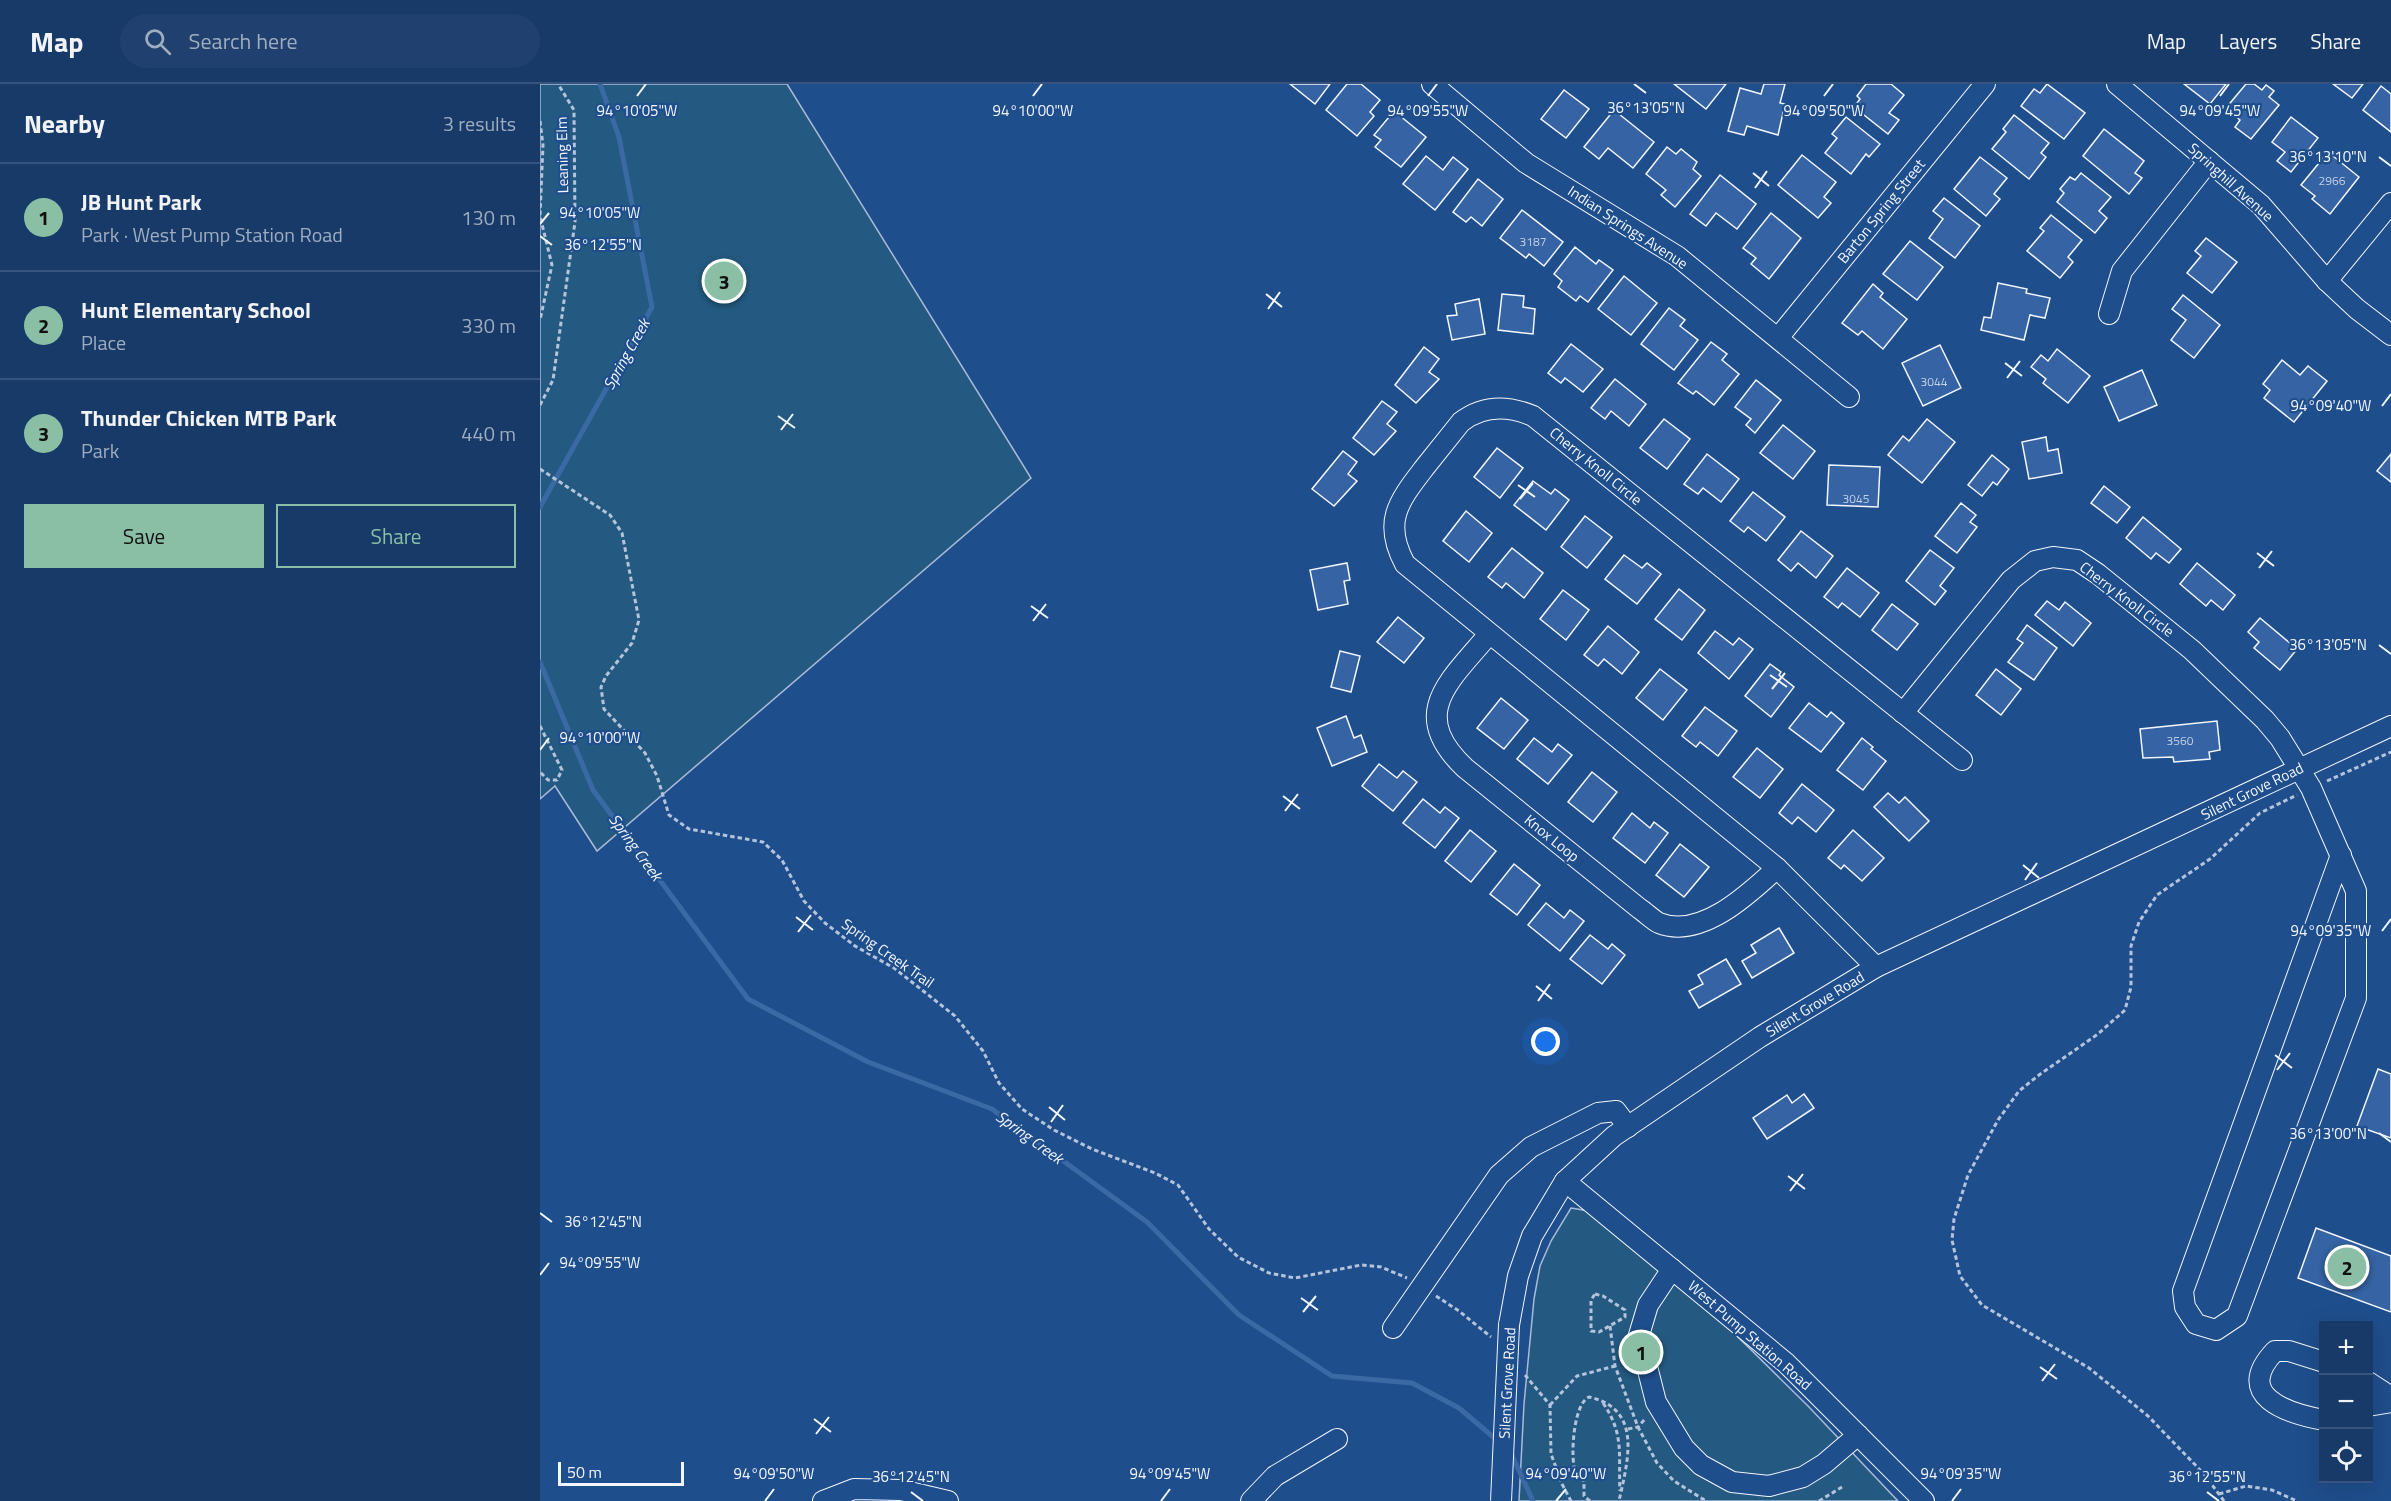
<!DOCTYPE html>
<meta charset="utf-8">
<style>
body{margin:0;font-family:"Titillium Web",sans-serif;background:#20416f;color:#f1f3f6}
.controls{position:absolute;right:18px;bottom:18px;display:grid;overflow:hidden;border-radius:0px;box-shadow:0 6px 24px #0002}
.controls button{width:54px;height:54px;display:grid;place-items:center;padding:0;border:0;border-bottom:2px solid #36547d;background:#173a69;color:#f1f3f6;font:30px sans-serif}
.scale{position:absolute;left:18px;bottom:15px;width:126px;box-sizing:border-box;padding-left:6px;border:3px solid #f2f6ff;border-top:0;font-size:16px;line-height:21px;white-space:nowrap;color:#f2f6ff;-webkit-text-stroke:4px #1f4e8c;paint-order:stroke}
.you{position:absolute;left:1006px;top:958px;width:21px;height:21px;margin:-15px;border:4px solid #fff;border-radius:50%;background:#1a73e8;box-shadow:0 0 0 9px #1a73e833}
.badge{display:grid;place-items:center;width:39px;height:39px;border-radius:50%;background:#8abfa5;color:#111;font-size:20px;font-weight:700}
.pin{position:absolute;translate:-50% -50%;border:3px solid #fff;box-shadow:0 2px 6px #0006}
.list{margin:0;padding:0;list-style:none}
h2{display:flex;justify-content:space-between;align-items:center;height:78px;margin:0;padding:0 24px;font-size:26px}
h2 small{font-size:20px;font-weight:400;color:#9eadc0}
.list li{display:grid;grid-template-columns:39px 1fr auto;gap:18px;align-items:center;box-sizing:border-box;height:108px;padding:0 24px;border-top:2px solid #36547d}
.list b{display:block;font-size:22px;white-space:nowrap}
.list p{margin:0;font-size:20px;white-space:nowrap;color:#9eadc0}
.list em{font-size:20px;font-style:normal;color:#9eadc0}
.actions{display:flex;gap:12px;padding:18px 24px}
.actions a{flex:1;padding:14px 0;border:2px solid #8abfa5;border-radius:0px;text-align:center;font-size:21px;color:#8abfa5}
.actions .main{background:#8abfa5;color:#111}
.icon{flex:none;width:33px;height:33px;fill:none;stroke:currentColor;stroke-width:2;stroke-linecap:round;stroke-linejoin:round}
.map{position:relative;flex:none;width:1851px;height:1417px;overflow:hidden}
header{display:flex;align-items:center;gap:36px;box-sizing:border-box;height:84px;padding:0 30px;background:#173a69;border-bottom:2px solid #36547d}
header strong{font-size:28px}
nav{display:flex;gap:33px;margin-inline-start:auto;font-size:21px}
.search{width:420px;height:54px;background:#20416f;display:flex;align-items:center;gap:15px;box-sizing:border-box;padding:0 21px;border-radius:33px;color:#9eadc0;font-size:22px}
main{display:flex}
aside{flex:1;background:#173a69}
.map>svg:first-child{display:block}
.park{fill:#245a82;stroke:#a8bbd7;stroke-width:1.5}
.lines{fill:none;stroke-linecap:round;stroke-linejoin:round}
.stream{stroke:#3b69a3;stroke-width:5}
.building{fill:#3563a3;stroke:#f2f6ff;stroke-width:1.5}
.minor-casing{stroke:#f2f6ff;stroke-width:22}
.path{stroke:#b3c4dc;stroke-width:3;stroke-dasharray:4.5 3;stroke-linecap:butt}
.minor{stroke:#1f4e8c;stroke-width:20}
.minor-bridge-casing{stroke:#f2f6ff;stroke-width:22;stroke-linecap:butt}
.minor-bridge{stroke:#1f4e8c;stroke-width:20}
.ticks{fill:none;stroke:#f2f6ff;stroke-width:2}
.labels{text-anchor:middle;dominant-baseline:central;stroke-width:4.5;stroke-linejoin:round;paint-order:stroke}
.number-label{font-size:12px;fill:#c3d1e8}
.street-label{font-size:15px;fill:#f2f6ff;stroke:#1f4e8c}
.water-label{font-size:16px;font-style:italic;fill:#f2f6ff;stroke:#1f4e8c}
.ticks-label{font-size:15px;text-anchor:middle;fill:#f2f6ff;stroke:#1f4e8c;stroke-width:4.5;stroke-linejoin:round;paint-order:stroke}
</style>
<header>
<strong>Map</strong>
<div class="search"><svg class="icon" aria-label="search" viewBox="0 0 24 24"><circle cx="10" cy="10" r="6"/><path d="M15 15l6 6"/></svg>Search here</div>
<nav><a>Map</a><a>Layers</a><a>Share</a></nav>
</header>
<main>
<aside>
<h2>Nearby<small>3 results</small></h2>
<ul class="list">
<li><span class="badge">1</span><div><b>JB Hunt Park</b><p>Park · West Pump Station Road</p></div><em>130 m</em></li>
<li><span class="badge">2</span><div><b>Hunt Elementary School</b><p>Place</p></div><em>330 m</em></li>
<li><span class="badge">3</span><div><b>Thunder Chicken MTB Park</b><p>Park</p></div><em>440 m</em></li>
</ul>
<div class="actions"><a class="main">Save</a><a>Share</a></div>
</aside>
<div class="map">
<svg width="1851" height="1417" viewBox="0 0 1851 1417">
<rect width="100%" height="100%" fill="#1f4e8c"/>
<g class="park">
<polygon points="0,0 247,0 491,394 57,767 15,702 0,715"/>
<polygon points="1031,1124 1055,1128 1129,1185 1268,1322 1358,1417 979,1417 984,1320 994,1215 1000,1182 1011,1157"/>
</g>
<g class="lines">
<g class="stream">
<polyline points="0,423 112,223 79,53 60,0"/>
<polyline points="0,578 53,706 208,915 328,978 452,1025 607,1138 699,1231 792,1292 872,1299 919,1324 958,1357"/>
<polyline points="970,1367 993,1417"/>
</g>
</g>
<g class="building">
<polygon points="750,0 790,0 775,20"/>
<polygon points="807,0 821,0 840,16 830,28 834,32 817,52 786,26"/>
<polygon points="1134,0 1186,0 1166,25"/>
<polygon points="1224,0 1245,0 1240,19 1245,20 1238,51 1207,42 1204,51 1188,47 1200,4 1221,10"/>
<polygon points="1326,0 1351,0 1364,11 1349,29 1359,36 1348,50 1314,23 1320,15 1317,12"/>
<polygon points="1507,0 1545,29 1524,55 1481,22 1494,5 1500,9"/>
<polygon points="1644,0 1686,0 1670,20"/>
<polygon points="1706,0 1714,0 1722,6 1726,1 1734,7 1729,13 1739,21 1711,55 1695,43 1700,36 1686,24"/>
<polygon points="1793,0 1823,0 1812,14"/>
<polygon points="1841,2 1851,10 1851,48 1823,26"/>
<polygon points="1024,6 1049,25 1026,54 1001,35"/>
<polygon points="1074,26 1114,58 1093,84 1068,64 1059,75 1044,63"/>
<polygon points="854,27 886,53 861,83 835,63 841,56 834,51"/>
<polygon points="1474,31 1509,59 1501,69 1506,73 1489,95 1452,65 1466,48 1463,45"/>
<polygon points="1306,33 1340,60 1329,73 1326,70 1311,90 1285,69 1297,54 1292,50"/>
<polygon points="1751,33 1778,54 1751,88 1737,77 1745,68 1732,58"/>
<polygon points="1564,45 1604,77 1595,89 1602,94 1589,110 1543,72"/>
<polygon points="1127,63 1136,70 1141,65 1157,78 1153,85 1161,92 1135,123 1121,111 1126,106 1106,90"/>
<polygon points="1788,68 1819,93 1790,130 1772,115 1775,112 1761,101"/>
<polygon points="1262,71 1296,98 1284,113 1291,119 1278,134 1238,101"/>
<polygon points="886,72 903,86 913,73 928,85 895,126 863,100"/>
<polygon points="1440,73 1467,94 1454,110 1460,115 1446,132 1414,105"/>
<polygon points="1541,89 1571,113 1559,127 1567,134 1555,149 1517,118 1524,109 1520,105 1530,93 1535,96"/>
<polygon points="1180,91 1216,120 1197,145 1176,129 1166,142 1150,130"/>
<polygon points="938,95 963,115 942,142 931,133 926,138 913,128"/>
<polygon points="1404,114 1440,142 1415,174 1389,154 1403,135 1393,127"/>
<polygon points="982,126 1023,158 1004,182 989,170 986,174 960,154"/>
<polygon points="1231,129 1261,154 1229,195 1211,180 1216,174 1203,164"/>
<polygon points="1511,131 1542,156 1528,173 1533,178 1520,194 1487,167 1504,147 1500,144"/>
<polygon points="1666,154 1697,178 1672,209 1647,189 1661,172 1655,167"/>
<polygon points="1370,157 1403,183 1377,216 1343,190"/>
<polygon points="1035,163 1056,180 1059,176 1073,186 1048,218 1040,212 1036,217 1018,203 1022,197 1014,190"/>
<polygon points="1084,192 1117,219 1091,251 1058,225"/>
<polygon points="1458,199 1487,205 1486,209 1510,214 1505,234 1490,231 1484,256 1441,246 1444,233 1451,234"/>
<polygon points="1333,200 1343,209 1340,213 1367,235 1343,265 1322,247 1318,251 1302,239"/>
<polygon points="962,210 984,212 983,223 995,225 993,250 958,246"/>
<polygon points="1643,211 1680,241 1654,274 1631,256 1646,236 1632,225"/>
<polygon points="939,215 945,250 912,256 907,232 917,231 915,220"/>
<polygon points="1129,224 1145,236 1140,242 1158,256 1134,286 1101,260"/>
<polygon points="1171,258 1187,270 1182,276 1199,290 1174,321 1156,307 1153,310 1138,299"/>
<polygon points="1031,260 1063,285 1043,308 1025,294 1021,299 1008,289"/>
<polygon points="1400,261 1421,304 1383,322 1362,279"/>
<polygon points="884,263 899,275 889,288 899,295 876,319 855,301"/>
<polygon points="1517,265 1550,292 1528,319 1503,299 1506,295 1491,283 1501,271 1508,277"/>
<polygon points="1742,276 1760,291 1768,282 1787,297 1754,338 1724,314 1730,306 1723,300"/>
<polygon points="1602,286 1617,321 1579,337 1564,303"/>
<polygon points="1075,295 1106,320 1089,342 1071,327 1065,335 1051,324"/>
<polygon points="1216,296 1241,316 1215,349 1206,341 1211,335 1195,323"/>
<polygon points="842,317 857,328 847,340 856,347 834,371 813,354"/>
<polygon points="1124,335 1150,355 1127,385 1100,364"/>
<polygon points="1387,335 1415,358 1382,399 1348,371 1363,352 1369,357"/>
<polygon points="1243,341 1275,367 1253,395 1220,369"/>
<polygon points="1506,353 1508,367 1518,365 1522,389 1489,395 1482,358"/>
<polygon points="957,364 983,384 960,414 934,393"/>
<polygon points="803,367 817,378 808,390 817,397 794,422 772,405"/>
<polygon points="1167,370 1199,395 1181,418 1163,404 1158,410 1144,400"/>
<polygon points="1851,370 1851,398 1837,387"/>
<polygon points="1452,371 1469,385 1457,401 1453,398 1442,412 1428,401"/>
<polygon points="1289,381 1340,383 1338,423 1287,421"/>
<polygon points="993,397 1011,410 1015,405 1029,416 1006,446 974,421"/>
<polygon points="1564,402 1590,423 1577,439 1551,419"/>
<polygon points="1213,408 1245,433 1226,457 1208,443 1204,448 1190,437"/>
<polygon points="1421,419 1436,431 1430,438 1437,443 1417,469 1395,452"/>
<polygon points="926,427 952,449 929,478 903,457"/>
<polygon points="1045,432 1072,453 1047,484 1021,463"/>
<polygon points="1603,433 1641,465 1629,479 1616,469 1611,475 1586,454"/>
<polygon points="1261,447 1293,472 1276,494 1258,479 1251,487 1238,476"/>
<polygon points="972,464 1003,489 984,514 966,499 962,504 948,493"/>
<polygon points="1390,466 1414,484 1400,502 1406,507 1395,521 1366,497"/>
<polygon points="1084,471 1102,484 1107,479 1121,490 1097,520 1065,495"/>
<polygon points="807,479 810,496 804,497 808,520 778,526 770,486"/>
<polygon points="1657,479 1695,511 1683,526 1671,516 1666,522 1640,500"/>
<polygon points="1307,484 1339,509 1320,533 1302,519 1298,524 1284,513"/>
<polygon points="1139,505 1165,526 1142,556 1115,535"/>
<polygon points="1023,506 1049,526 1026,556 1000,535"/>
<polygon points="1507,517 1519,526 1525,518 1551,539 1533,562 1495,531"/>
<polygon points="1352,520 1378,540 1357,566 1332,546"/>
<polygon points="858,533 884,554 864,579 837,558"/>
<polygon points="1720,534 1757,565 1740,586 1714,564 1719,558 1708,548"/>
<polygon points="1487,541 1517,564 1494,596 1468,578 1483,559 1477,555"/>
<polygon points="1068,542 1099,568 1082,590 1064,575 1058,582 1044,571"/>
<polygon points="1175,547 1193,561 1199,554 1213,565 1189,595 1158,569"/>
<polygon points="800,567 820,572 811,608 791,603"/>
<polygon points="1230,580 1241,588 1239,591 1254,603 1231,633 1205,612"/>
<polygon points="1120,585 1147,606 1123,636 1096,614"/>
<polygon points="1456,585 1481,605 1461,631 1436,611"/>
<polygon points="961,614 988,636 964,665 937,644"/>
<polygon points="1269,619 1287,633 1291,628 1304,639 1281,668 1249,644"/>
<polygon points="1165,623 1197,647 1178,672 1160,658 1156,663 1142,652"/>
<polygon points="806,632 814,654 821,651 827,668 792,682 777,644"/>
<polygon points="1677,637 1680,666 1669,668 1670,675 1634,678 1633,673 1603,674 1600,645"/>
<polygon points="994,654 1012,668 1018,660 1032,671 1008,700 977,675"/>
<polygon points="1322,654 1333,663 1331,665 1346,677 1323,706 1297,686"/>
<polygon points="1217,664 1243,685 1220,714 1193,693"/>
<polygon points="839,680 857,694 863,687 877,698 853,727 822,702"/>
<polygon points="1052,688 1077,708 1053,738 1028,718"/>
<polygon points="1262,700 1294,726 1276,748 1258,733 1252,740 1239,729"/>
<polygon points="1348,709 1359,719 1365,713 1389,737 1369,757 1334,723"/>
<polygon points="883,715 900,729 905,723 919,734 895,764 863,739"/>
<polygon points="1092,729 1110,744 1114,738 1128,749 1105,779 1073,754"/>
<polygon points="930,746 956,767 931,798 905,777"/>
<polygon points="1313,746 1344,774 1322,797 1304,781 1301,785 1288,774"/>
<polygon points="1140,760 1169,783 1144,813 1116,791"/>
<polygon points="974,780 1000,801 977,831 950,810"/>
<polygon points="1006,819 1024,834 1030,826 1044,837 1020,867 988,841"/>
<polygon points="1239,844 1254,869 1212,894 1202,877 1216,869 1211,861"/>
<polygon points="1050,851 1068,865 1072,860 1085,871 1062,900 1030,875"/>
<polygon points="1186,875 1201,900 1159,924 1149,907 1163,900 1158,891"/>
<polygon points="1838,985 1851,990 1851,1054 1817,1042"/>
<polygon points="1264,1010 1274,1024 1227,1055 1213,1034 1247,1011 1252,1019"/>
<polygon points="1776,1144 1851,1172 1851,1228 1758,1194"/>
</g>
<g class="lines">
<g class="minor-casing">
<g id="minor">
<polyline points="892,0 986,79 1137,172 1309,313"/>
<polyline points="1577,0 1721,121 1787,197 1817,225 1851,251"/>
<polyline points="1787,197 1851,119"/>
<polyline points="1569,230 1582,187 1669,77"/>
<polyline points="1238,254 1445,0"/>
<path d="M949 550C910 597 867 629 925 684L1100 825C1106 829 1113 836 1119 839 1161 856 1210 809 1237 784"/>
<polyline points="1363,629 1471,496 1495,477 1513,473 1537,476 1558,490 1652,566 1725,636 1740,654 1771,704 1816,807 1816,914 1697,1232 1676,1246 1656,1240 1645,1223 1643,1207 1801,771"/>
<path d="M1336 883 1237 784 865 480C842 437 859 417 885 383 897 368 909 353 921 338 943 321 967 321 993 332L1422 676"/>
<polyline points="1025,1097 1246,1279 1384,1417"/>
<polyline points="1132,1185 1108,1221 1099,1251 1116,1318 1144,1364 1161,1381 1192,1398 1229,1402 1263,1393 1284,1380 1318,1351"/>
<polyline points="969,1241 978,1192 992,1152 1025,1097 1074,1052 1220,953 1336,883 1851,642"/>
<polyline points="853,1244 959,1091 991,1063 1058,1029 1076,1027 1088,1043"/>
<path d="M1784 1278 1749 1267H1735C1693 1311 1745 1329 1784 1336"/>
<polyline points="1828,1298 1851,1313"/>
<polyline points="1828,1322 1851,1318"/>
<polyline points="283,1417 314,1405 361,1406 408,1417"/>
<polyline points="711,1417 735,1392 797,1355"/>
</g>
</g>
<g class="path">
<polyline points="0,37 3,61 0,132 12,181 0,236"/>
<polyline points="0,321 13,296 35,138 34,26 18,0"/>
<polyline points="0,385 70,431 82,449 99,536 92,559 66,592 61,603 64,625 105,669 117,692 129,731 149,745 223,758 242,776 264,817 285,839 315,862 354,884 415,932 443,967 459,999 482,1025 514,1046 552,1065 615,1089 638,1101 669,1145 698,1173 729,1189 755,1194 821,1181 841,1183 867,1194"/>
<polyline points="0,642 22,686 17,696 8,696 0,688"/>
<polyline points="1787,697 1851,668"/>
<polygon points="1055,1210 1063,1212 1085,1226 1085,1233 1059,1248 1051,1247 1051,1216"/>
<polyline points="896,1212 919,1227 951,1253"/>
<polyline points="1070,1242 1075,1282 1098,1343 1117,1379 1134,1397 1166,1417"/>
<polyline points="985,1291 1010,1321 1011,1370 1022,1400 1031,1417"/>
<path d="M1063 1319C1085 1351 1078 1371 1080 1407"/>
<polyline points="1010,1321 1037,1292 1075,1282"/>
<polyline points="1088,1345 1098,1343 1105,1335"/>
<polyline points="1679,1410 1706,1402 1732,1406 1757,1417"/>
<path d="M1050 1417 1044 1412V1397C1039 1393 1035 1389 1034 1382 1031 1366 1034 1320 1049 1313 1103 1325 1088 1376 1079 1417"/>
<polyline points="1279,1417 1302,1403"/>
<polyline points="1684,1417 1664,1390 1608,1332 1549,1284 1442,1221 1420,1192 1412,1156 1414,1135 1428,1091 1458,1036 1479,1007 1499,991 1558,950 1585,926 1591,903 1591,862 1599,838 1617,811 1670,775 1720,729 1757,711"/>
</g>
<use href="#minor" class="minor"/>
<g class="minor-bridge-casing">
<polyline id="minor-bridge" points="961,1417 969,1241"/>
</g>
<use href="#minor-bridge" class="minor-bridge"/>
</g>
<path class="ticks" d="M1094 0 1106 9M97 12 106 0M493 12 502 0M888 12 897 0M1284 12 1293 0M1680 12 1689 0M1839 73 1851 82M1213 89 1229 102M1215 104 1227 87M0 140 9 129M0 152 12 161M726 210 742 223M728 225 740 208M1465 279 1482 292M1467 294 1480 277M1842 322 1851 310M238 332 255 344M241 346 253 330M978 401 995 413M980 415 993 399M1717 469 1734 482M1719 484 1732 467M491 522 508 534M493 537 506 520M1839 561 1851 570M1230 591 1247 603M1232 605 1245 589M0 666 9 654M743 712 760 725M745 727 758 710M1483 781 1499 794M1485 796 1497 779M256 833 273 846M1842 847 1851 835M258 848 271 831M996 902 1012 915M998 917 1010 900M1735 971 1752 984M1737 986 1750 969M509 1023 525 1036M511 1038 523 1021M1839 1049 1851 1058M1248 1092 1265 1105M1250 1107 1263 1090M0 1129 12 1138M0 1191 9 1179M761 1214 778 1226M763 1228 776 1212M1500 1283 1517 1295M1502 1297 1515 1280M274 1335 291 1348M276 1350 289 1333M371 1408 383 1417M1667 1408 1679 1417M225 1417 234 1405M621 1417 630 1405M1016 1417 1026 1405M1412 1417 1421 1405"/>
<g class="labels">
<g class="number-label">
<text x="1792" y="96">2966</text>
<text x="993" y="157">3187</text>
<text x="1394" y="297">3044</text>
<text x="1316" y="414">3045</text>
<text x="1640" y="656">3560</text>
</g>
<g class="street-label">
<text transform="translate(22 71) rotate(-91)">Leaning Elm</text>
<text transform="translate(1691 98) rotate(42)">Springhill Avenue</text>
<text transform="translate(1341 127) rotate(-51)">Barton Spring Street</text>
<text transform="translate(1088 143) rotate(33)">Indian Springs Avenue</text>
<text transform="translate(1056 382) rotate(39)">Cherry Knoll Circle</text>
<text transform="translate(1587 515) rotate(37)">Cherry Knoll Circle</text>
<text transform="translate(1712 707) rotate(-26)">Silent Grove Road</text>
<text transform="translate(1012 754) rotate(39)">Knox Loop</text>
<text transform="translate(348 869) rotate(35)">Spring Creek Trail</text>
<text transform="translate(1275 920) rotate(-31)">Silent Grove Road</text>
<text transform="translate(1210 1251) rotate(41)">West Pump Station Road</text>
<text transform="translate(967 1299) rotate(-87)">Silent Grove Road</text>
</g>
<g class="water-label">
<text transform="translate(86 270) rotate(-61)">Spring Creek</text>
<text transform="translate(96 763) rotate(54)">Spring Creek</text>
<text transform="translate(490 1053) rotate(36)">Spring Creek</text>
</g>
</g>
<g class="ticks-label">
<text x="1106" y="29">36°13'05"N</text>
<text x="97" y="32">94°10'05"W</text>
<text x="493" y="32">94°10'00"W</text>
<text x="888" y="32">94°09'55"W</text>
<text x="1284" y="32">94°09'50"W</text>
<text x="1680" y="32">94°09'45"W</text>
<text x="1788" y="78">36°13'10"N</text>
<text x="60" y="134">94°10'05"W</text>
<text x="63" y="166">36°12'55"N</text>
<text x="1791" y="327">94°09'40"W</text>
<text x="1788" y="566">36°13'05"N</text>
<text x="60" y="659">94°10'00"W</text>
<text x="1791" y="852">94°09'35"W</text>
<text x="1788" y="1055">36°13'00"N</text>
<text x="63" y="1143">36°12'45"N</text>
<text x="60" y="1184">94°09'55"W</text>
<text x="234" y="1395">94°09'50"W</text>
<text x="630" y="1395">94°09'45"W</text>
<text x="1026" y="1395">94°09'40"W</text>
<text x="1421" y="1395">94°09'35"W</text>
<text x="371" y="1398">36°12'45"N</text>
<text x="1667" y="1398">36°12'55"N</text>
</g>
</svg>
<div class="controls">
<button>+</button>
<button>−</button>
<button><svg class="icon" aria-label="locate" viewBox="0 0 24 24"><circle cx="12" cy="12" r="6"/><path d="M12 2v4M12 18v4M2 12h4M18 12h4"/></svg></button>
</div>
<div class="scale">50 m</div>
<div class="you"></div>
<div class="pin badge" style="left:1101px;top:1268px">1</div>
<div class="pin badge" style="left:1807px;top:1183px">2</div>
<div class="pin badge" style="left:184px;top:197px">3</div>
</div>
</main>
